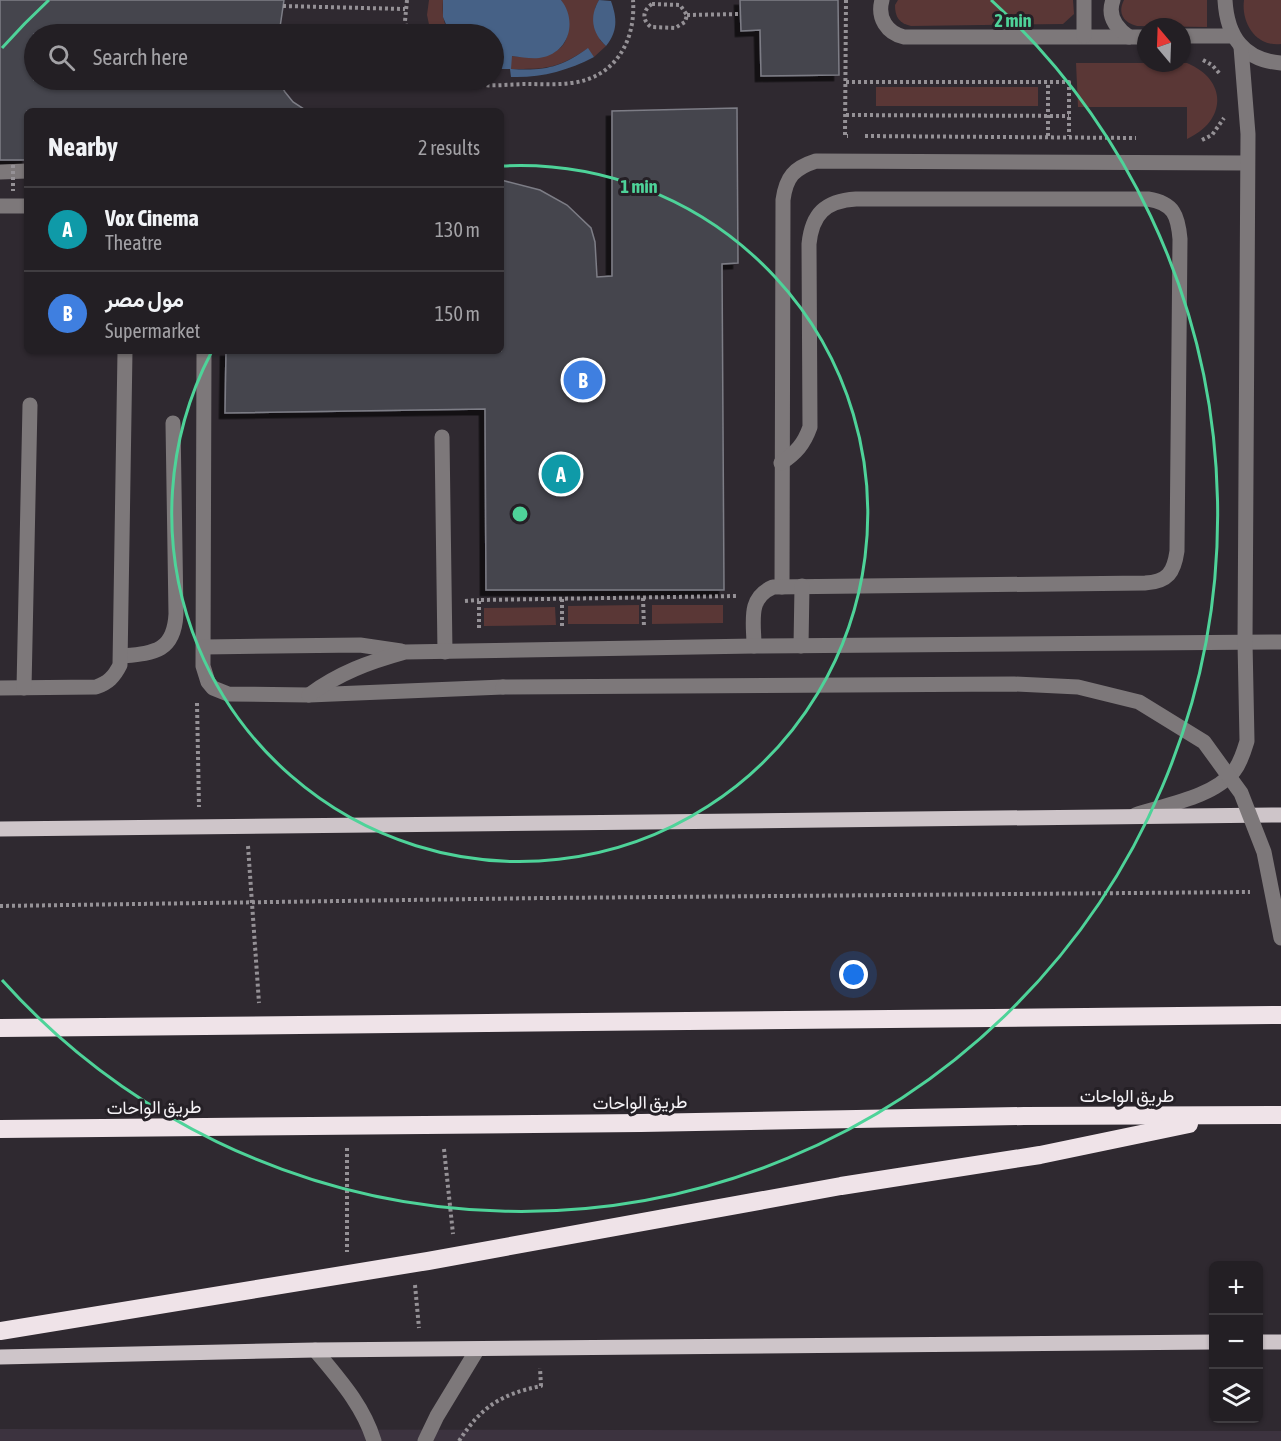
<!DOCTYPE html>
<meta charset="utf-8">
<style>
body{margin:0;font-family:"Asap Condensed",Vazirmatn,sans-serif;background:#2f2c31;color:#f1f3f6}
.controls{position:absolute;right:18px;bottom:18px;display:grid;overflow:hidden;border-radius:9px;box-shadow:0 2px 4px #0004}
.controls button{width:54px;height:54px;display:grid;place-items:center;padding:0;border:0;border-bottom:2px solid #403d41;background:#231f24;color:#f1f3f6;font:30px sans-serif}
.compass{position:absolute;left:1137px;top:18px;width:54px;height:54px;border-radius:50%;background:#231f24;box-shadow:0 2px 4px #0004;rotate:341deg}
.you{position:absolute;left:854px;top:975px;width:21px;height:21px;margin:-15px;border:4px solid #fff;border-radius:50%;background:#1a73e8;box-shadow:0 0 0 9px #1a73e833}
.badge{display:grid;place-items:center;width:39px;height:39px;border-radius:50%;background:#4ed399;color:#fff;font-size:20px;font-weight:700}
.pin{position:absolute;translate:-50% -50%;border:3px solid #fff;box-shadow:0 2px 6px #0006}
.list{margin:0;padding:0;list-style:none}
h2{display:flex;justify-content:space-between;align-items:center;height:78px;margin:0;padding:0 24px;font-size:26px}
h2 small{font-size:20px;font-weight:400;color:#a3a2a6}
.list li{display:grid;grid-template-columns:39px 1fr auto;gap:18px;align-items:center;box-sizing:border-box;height:84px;padding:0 24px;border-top:2px solid #403d41}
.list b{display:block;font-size:22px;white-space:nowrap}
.list p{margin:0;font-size:20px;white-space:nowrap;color:#a3a2a6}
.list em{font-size:20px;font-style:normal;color:#a3a2a6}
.icon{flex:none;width:33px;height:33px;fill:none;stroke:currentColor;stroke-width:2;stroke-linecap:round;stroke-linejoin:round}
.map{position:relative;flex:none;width:1281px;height:1441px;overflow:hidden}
.search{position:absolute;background:#231f24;box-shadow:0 2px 4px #0004;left:24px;top:24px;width:480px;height:66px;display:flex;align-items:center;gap:15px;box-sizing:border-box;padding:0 21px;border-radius:33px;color:#a3a2a6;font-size:22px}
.panel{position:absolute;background:#231f24;box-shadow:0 2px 4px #0004;left:24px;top:108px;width:480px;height:246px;border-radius:9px}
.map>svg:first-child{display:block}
.built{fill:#3c333f}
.green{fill:#5a3736}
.water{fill:#466186}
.building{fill:#45454d;stroke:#7d7d86;stroke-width:1.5;filter:url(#shadow)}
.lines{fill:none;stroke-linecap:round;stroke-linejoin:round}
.path{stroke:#959196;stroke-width:4;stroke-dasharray:3 3;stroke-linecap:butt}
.minor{stroke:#7d787a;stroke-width:15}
.major{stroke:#cec5c9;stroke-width:15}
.highway{stroke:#efe3e8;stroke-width:18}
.path-bridge{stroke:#959196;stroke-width:4;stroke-dasharray:3 3;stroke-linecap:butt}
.minor-bridge{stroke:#7d787a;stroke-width:15}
.ring{fill:none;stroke:#4ed399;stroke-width:3}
.labels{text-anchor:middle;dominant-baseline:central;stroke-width:6;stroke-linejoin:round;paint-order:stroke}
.street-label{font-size:18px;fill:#f4f1f5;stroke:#252026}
.centre{fill:#4ed399;stroke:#252026;stroke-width:3}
.ring-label{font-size:18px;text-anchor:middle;font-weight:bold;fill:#4ed399;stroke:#252026;stroke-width:6;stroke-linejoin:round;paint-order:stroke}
</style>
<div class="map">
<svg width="1281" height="1441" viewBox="0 0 1281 1441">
<defs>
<filter id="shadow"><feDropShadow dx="-5.5" dy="5.5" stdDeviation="0" flood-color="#0009"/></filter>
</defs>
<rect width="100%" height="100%" fill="#2f2930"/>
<polygon class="built" points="0,1429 1281,1431 1281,1441 0,1441"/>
<g class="green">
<path d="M429 0H443C442 12 443 24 450 34H431L427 15Z"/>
<path d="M561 0H599L595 8 600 40 606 46 594 57 587 49C557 69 546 69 511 69V56C539 59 575 57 567 18 565 12 564 5 561 0Z"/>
<path d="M898 0H1073L1074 14 1063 24 911 26C899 23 895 17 895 5Z"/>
<path d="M1124 0H1207V27L1137 26C1124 23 1117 13 1124 0Z"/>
<path d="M1244 0H1281V44C1255 47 1241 22 1244 0Z"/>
<path d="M1076 63H1187C1228 80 1227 121 1187 139V107H1078Z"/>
<rect x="876" y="87" width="162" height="19"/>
<polygon points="639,605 639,624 568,624 568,606"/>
<polygon points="652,605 723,605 723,623 652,624"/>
<polygon points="555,607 556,625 484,626 484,608"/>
</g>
<g class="water">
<path d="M443 0H561C577 20 570 50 544 57 534 60 523 57 512 56L511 69C544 71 560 68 588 48L594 57C567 71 541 78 511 77L510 69H499L500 56 494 55V34H450L443 17Z"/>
<path d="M599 0 611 1C617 18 618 31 606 46 592 33 589 17 599 0Z"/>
</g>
<g class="building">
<polygon points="0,0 284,0 279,34 34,34 34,80 278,80 285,92 293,102 307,111 27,111 27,160 0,160"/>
<polygon points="740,0 838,0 839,75 761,76 760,30 741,31"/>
<polygon points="737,108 738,263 722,264 724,590 486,590 485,409 225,413 226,351 501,351 501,180 540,190 567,205 591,228 595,242 597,277 612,276 612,111"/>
</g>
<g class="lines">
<g class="path">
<polyline points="407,0 405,21 408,34"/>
<polyline points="846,0 845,136 848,136"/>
<path d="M652 4 680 5 687 15 685 22 675 28 651 27C642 20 642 11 652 4Z"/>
<polyline points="283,6 405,9"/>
<polyline points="687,15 740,14"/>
<polyline points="1203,60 1212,65 1220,74"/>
<path d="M451 80C475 88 500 85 525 84 540 84 556 85 571 83 615 78 636 41 633 0"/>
<polyline points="846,82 1069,82 1069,136"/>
<polyline points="846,115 1069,116"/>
<polyline points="865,136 1136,138"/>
<polyline points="1048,136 1048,82"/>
<polyline points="1202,140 1212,135 1224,118"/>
<polyline points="643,598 644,627"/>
<polyline points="562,599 562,629"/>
<polyline points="465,601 479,600"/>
<polyline points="479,628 479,600 737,596"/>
<polyline points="197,703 199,807"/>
<polyline points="248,846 259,1003"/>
<polyline points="0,906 544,898 1250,892"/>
<polyline points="347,1148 347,1252"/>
<polyline points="444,1149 453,1234"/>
<polyline points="415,1285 419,1328"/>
<path d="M459 1441C481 1407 501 1394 541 1386L540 1368"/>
</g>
<g class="minor">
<path d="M882 0C877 18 887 33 904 37H1146"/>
<path d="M1113 0C1107 16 1116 28 1129 37"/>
<path d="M1225 0C1227 36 1243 60 1281 63"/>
<polyline points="1084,36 1084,0"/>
<polyline points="1182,36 1233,36"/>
<polyline points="0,172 27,171"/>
<polyline points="0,206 27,206"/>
<polyline points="204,351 203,666 208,682 213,688 228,694 309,695 503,687"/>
<polyline points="442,437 445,652"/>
<path d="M782 587 783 200C786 177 794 168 816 161L1247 163"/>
<path d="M754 646C754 622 747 598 773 587L1145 583C1168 582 1174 572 1177 551L1180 239C1178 216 1174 203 1148 199H856C825 201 812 214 809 244L810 427C804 444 796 453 781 463"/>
<polyline points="801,646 802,586"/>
<polyline points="204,647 360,645 401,651"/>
<path d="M122 656C154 653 174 652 176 614L173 423"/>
<path d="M0 688 96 687C108 683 114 677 120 665L125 351"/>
<polyline points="24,688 30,405"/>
<path d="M309 695C339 673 369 662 405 652L754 646 1281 642"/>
<path d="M1135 815C1165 805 1214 797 1234 771 1241 762 1244 751 1247 741L1245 642 1248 134 1241 47"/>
<path d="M315 1350C339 1379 363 1405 374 1441"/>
<polyline points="425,1441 437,1416 477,1350"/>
</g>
<g class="major">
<polyline points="0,829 1281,815"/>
<polyline points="1258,1342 1281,1342"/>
<polyline points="0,1357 315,1350 1214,1342"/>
</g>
<g class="highway">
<polyline points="0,1028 1281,1015"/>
<polyline points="0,1129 641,1123 1024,1116 1281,1115"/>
<polyline points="0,1331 428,1261 841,1186 1040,1155 1189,1124"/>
</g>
<polyline class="path-bridge" points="13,165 13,191"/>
<polyline class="minor-bridge" points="503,687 1014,684 1078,687 1139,702 1204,742 1241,793 1264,852 1281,938"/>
</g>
<g class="ring">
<path d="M502 166A348 348 0 1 1 211 353"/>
<path d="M2 48A697 697 0 0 1 49 0M991 0A697 697 0 1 1 2 980"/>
</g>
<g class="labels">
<g class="street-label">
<text x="1127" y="1095">طريق الواحات</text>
<text transform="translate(640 1102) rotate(-1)">طريق الواحات</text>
<text transform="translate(154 1107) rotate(-1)">طريق الواحات</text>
</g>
</g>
<circle cx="520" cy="514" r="9" class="centre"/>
<g class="ring-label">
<text x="1013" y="27">2 min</text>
<text x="639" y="193">1 min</text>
</g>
</svg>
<div class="controls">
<button>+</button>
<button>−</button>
<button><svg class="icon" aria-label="layers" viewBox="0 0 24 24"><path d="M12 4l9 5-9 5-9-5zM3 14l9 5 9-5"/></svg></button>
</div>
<svg class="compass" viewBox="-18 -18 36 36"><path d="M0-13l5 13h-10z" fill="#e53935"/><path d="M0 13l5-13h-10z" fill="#a3a2a6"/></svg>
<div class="you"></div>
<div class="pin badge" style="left:561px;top:474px;background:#0f9aa8">A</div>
<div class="pin badge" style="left:583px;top:380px;background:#3f7fe0">B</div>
<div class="search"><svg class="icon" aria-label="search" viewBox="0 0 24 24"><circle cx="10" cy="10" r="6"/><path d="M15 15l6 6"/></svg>Search here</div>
<section class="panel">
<h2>Nearby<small>2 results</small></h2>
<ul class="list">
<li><span class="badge" style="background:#0f9aa8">A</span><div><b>Vox Cinema</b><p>Theatre</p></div><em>130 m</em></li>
<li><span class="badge" style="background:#3f7fe0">B</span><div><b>مول مصر</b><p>Supermarket</p></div><em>150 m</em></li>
</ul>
</section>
</div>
